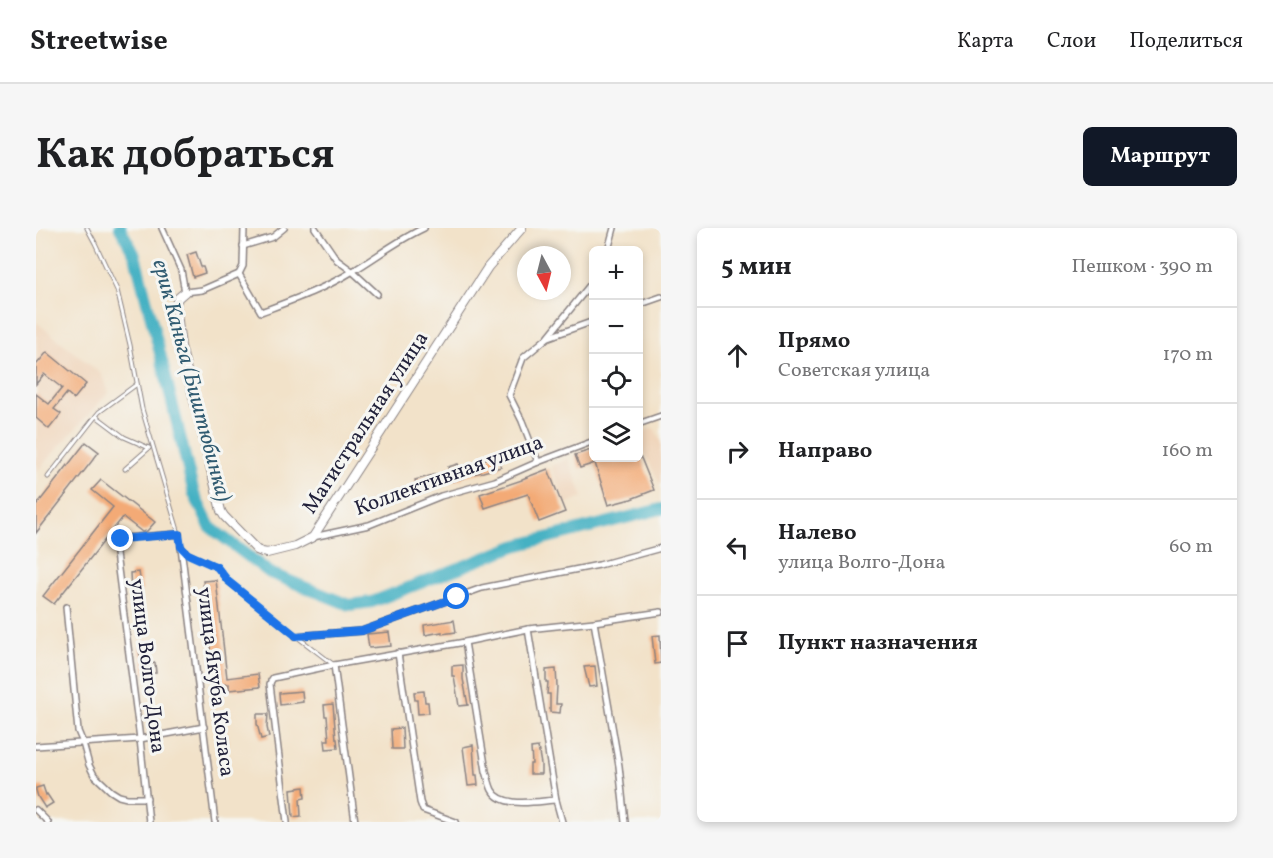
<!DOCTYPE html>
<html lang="ru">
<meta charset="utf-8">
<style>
body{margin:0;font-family:Vollkorn,serif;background:#f6f6f6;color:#202124}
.controls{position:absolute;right:18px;top:18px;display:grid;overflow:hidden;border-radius:9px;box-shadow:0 3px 9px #0003}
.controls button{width:54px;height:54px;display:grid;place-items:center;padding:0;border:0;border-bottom:2px solid #e0e0e0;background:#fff;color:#202124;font:30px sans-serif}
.compass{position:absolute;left:481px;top:18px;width:54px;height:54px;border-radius:50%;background:#fff;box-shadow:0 3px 9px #0003;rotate:173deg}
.stop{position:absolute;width:18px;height:18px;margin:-14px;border:4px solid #1a73e8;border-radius:50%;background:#fff}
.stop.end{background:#1a73e8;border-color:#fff;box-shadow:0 2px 6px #0008}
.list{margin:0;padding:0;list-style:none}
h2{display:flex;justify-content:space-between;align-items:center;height:78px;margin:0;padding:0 24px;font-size:26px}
h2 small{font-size:20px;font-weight:400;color:#757577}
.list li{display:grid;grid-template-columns:39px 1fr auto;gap:18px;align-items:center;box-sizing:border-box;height:96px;padding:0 24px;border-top:2px solid #e0e0e0}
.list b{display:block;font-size:22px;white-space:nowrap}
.list p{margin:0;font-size:20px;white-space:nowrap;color:#757577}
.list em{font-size:20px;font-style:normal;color:#757577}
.icon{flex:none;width:33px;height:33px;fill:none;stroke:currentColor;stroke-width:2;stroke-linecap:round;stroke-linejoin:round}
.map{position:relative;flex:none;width:625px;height:594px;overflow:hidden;border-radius:9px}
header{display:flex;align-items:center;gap:36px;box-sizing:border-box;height:84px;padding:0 30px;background:#fff;border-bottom:2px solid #e0e0e0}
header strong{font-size:28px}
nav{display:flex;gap:33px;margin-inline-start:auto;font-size:21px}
.intro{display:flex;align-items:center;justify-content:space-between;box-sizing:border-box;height:144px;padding:0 36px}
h1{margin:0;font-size:42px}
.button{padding:15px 27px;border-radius:9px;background:#111827;color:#fff;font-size:21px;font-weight:700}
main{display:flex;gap:36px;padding:0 36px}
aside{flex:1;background:#fff;border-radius:9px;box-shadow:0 3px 9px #0003}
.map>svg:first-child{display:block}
.built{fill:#f0d6bc}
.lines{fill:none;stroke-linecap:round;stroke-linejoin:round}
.river{stroke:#45b1c3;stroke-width:12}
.building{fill:#f3aa76}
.lane-casing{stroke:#8a8282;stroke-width:5}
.street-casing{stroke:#8a8282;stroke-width:8}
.secondary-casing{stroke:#8a8282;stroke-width:10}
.lane{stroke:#fff;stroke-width:3}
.street{stroke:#fff;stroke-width:5}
.secondary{stroke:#fff;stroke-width:8}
.route{stroke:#1a73e8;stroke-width:8}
.labels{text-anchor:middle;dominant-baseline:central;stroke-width:6;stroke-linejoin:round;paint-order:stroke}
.street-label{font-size:21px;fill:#22223b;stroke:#f6f6f2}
.water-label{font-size:22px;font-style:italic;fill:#305b71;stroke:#f6f6f2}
</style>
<header>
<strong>Streetwise</strong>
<nav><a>Карта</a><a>Слои</a><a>Поделиться</a></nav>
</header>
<div class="intro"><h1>Как добраться</h1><a class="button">Маршрут</a></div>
<main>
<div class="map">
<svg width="625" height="594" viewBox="0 0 625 594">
<rect width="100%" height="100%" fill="#f6f6f2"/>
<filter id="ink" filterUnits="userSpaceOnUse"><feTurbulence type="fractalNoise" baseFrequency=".0167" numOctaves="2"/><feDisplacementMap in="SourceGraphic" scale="12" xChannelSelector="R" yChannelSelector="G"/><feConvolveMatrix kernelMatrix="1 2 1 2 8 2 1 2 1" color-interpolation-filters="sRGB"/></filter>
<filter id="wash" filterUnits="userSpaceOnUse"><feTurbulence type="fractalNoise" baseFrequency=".008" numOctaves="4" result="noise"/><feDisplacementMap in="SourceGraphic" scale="24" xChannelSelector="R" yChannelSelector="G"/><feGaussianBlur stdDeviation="1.35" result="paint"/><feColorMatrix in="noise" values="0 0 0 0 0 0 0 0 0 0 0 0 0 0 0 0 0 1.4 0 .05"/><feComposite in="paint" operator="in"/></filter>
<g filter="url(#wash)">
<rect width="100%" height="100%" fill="#f2e2c9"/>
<g class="built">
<polygon points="0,94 65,146 73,164 0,244"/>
<polygon points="618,200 625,214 625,257 603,215 603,205"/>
<polygon points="532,231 547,269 529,276 515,238"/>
</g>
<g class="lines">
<polyline class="river" points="84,0 99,27 127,137 158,266 174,299 234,345 313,377 336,374 479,318 625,281"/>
</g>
<g id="blocks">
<g class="building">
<polygon points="160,24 165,39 167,39 169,45 157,49 151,27"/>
<polygon points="11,124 50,156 38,171 31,165 18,181 25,186 13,201 0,190 0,166 13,176 26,160 8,146 0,156 0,137"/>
<polygon points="50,214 63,224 0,305 0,278"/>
<polygon points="558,221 558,230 605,230 618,262 595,271 572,277 559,235 544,240 539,227"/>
<polygon points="461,227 465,239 447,244 426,248 427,250 416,253 412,239 422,236 424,240 444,236 443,233"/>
<polygon points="512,241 529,284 503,294 492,266 449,280 444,266 486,252 486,251"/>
<polygon points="401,246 405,257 380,265 377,257 380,255 379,252"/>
<polygon points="65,252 119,294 111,303 106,304 87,289 18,376 7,368 77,279 56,262"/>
<polygon points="103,344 106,363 95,363 94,345"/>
<polygon points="180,352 191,450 222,446 224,459 193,462 193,456 178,457 167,353"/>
<polygon points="418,392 420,404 406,406 406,404 389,407 388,397"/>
<polygon points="353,404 355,418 333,420 331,406"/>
<polygon points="624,407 625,435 619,436 616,408"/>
<polygon points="111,418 114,436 119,435 120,445 108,446 107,427 104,427 103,419"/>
<polygon points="427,437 427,451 432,477 423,478 418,448 416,448 416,438"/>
<polygon points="559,438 561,458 553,459 548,439"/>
<polygon points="520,441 521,458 520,476 525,476 524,485 514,484 514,466 511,466 512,454 510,454 510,442"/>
<polygon points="266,463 267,474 244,477 243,465"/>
<polygon points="388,463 389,474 392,474 393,485 382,486 381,472 379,472 378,464"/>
<polygon points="297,476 300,511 301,511 302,520 290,521 289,512 293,512 291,488 289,488 288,477"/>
<polygon points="221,486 232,486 231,499 233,509 225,511 221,496"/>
<polygon points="186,487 193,515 183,517 181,502 177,490"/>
<polygon points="366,500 367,521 356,521 355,501"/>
<polygon points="437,517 439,547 441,547 442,557 432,558 427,519"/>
<polygon points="502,519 505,536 505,546 494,546 494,536 496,536 495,520"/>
<polygon points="7,558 10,567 11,566 17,575 9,580 2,569 0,562 0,560"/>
<polygon points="268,559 269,570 264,571 265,588 257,589 255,561"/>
</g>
</g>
</g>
<g filter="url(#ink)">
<use href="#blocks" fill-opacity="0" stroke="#8a8282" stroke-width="1.5"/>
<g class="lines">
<g class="lane-casing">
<g id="lane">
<polyline points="51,0 59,15 81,62 94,117 106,181 143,306 145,319 152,325 181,339 191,353 260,408 298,437"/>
<polyline points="60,188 88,209 113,220"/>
<polyline points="89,241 113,220"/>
<polyline points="12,249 63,184 101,156"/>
</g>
</g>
<g class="street-casing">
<g id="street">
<polyline points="126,0 145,42 149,64 166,62 203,46 207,38 208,0"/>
<polyline points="279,0 301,32 316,43 341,66"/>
<polyline points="207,18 237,9 248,0"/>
<polyline points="572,22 578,0"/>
<path d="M203 46 225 84C257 72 288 61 317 43 342 28 362 12 388 0"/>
<polyline points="602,77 625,69"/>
<polyline points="513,109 558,93"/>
<polyline points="602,196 625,188"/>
<polyline points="502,234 486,193 473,167 487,130 511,110 558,52"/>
<polyline points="277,309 333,297 405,268 459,253 502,234 558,213"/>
<polyline points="145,319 179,594"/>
<polyline points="30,379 42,503 47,515 53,537 58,547 75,563 83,568 91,570 111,570"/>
<polyline points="558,394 583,538 589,594"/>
<polyline points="492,401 520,572 526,594"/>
<polyline points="260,408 326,403 446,360 563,337 625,320"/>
<path d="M429 414 450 543C452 549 453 556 456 562 466 581 502 573 520 572"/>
<polyline points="362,425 384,574 387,582 420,594"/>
<polyline points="298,437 319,594"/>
<polyline points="0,518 104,511 168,499"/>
<polyline points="0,582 12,594"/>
<polyline points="113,594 104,511 79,318 82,313 87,310 143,306"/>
<polyline points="251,594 234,456 235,453 237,450 298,437 429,414 492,401 558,394 625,384"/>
</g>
</g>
<g class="secondary-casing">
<polyline id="secondary" points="149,64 142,70 140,76 145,118 185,283 188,288 221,322 226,324 231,325 259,318 277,309 452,39 486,0"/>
</g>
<use href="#lane" class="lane"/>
<use href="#street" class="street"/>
<use href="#secondary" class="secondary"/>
</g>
</g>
<g class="lines" filter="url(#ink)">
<polyline class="route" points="85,311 143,306 145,319 152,326 181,339 192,353 260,408 326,403 421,369"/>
</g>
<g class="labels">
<g class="street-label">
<text transform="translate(330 195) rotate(-57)">Магистральная улица</text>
<text transform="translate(413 248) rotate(-20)">Коллективная улица</text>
<text transform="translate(111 438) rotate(83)">улица Волго-Дона</text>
<text transform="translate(179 454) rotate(83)">улица Якуба Коласа</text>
</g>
<g class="water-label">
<text transform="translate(155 153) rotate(75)">ерик Каньга (Биштюбинка)</text>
</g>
</g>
</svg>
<div class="controls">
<button>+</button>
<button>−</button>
<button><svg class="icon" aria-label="locate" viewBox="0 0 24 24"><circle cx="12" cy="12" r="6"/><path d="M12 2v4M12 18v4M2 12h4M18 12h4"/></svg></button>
<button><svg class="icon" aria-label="layers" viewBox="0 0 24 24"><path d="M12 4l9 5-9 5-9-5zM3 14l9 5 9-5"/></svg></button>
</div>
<svg class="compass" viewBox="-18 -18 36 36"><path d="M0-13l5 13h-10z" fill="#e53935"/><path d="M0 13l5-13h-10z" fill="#757577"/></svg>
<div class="stop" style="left:421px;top:369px"></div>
<div class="stop end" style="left:85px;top:311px"></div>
</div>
<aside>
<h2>5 мин<small>Пешком · 390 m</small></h2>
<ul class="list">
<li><svg class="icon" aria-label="ahead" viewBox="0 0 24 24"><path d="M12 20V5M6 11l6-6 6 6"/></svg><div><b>Прямо</b><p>Советская улица</p></div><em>170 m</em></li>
<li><svg class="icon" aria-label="right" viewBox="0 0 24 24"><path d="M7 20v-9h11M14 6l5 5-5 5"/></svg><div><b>Направо</b></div><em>160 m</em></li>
<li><svg class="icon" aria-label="left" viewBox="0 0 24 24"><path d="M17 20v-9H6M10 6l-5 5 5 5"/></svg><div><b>Налево</b><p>улица Волго-Дона</p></div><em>60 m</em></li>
<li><svg class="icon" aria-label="arrive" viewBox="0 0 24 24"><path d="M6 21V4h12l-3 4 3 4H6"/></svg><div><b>Пункт назначения</b></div></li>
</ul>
</aside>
</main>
